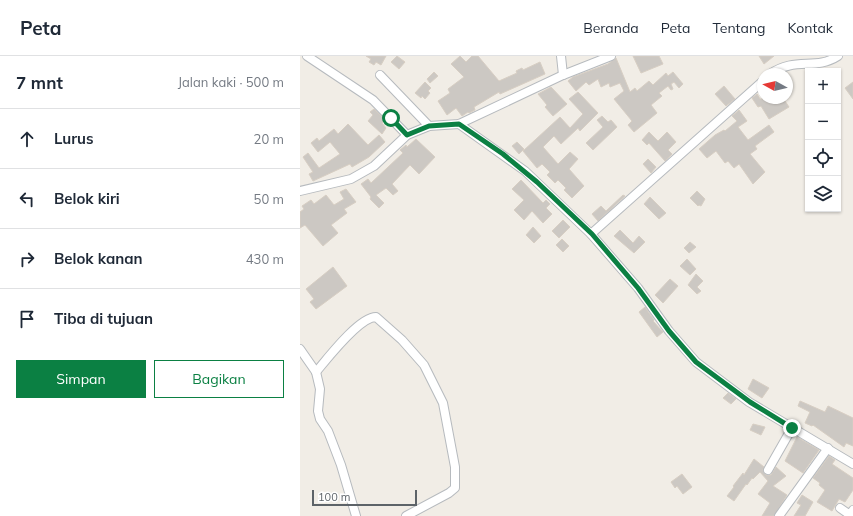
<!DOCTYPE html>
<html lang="id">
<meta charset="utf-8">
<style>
body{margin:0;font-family:Mulish,sans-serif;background:#f6f6f7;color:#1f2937}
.controls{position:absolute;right:12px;top:12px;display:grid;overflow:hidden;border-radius:0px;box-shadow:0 1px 3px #0004}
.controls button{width:36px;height:36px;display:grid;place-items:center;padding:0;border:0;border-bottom:1px solid #e0e1e3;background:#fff;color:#1f2937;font:20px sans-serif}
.compass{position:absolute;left:457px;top:12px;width:36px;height:36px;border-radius:50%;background:#fff;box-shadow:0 1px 3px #0004;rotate:278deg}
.scale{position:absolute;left:12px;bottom:10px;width:105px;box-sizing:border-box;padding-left:4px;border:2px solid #5d6368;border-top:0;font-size:11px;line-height:14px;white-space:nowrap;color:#5d6368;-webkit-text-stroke:3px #fff;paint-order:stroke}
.stop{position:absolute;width:12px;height:12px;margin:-9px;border:3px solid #0b8043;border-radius:50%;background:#fff}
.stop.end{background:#0b8043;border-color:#fff;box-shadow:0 1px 4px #0008}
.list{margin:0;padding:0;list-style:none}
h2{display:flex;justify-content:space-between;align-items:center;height:52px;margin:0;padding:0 16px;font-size:17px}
h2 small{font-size:13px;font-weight:400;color:#747a83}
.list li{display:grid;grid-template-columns:26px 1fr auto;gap:12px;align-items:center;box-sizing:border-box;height:60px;padding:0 16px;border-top:1px solid #e0e1e3}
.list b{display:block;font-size:15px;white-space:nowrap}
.list em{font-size:13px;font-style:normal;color:#747a83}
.actions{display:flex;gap:8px;padding:12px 16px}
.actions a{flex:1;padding:9px 0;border:1px solid #0b8043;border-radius:0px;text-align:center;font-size:14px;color:#0b8043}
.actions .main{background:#0b8043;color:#fff}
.icon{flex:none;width:22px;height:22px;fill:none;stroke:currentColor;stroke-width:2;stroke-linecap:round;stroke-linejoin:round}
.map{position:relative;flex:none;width:553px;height:460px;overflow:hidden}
header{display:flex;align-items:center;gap:24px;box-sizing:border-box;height:56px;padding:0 20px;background:#fff;border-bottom:1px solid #e0e1e3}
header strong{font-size:19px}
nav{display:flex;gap:22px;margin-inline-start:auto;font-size:14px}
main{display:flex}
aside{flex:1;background:#fff}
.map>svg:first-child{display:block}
.building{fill:#ccc8c3;stroke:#d7cec3}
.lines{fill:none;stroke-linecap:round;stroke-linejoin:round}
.minor-casing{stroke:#b6babe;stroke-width:10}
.minor{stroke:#fff;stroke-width:8}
.route{stroke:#0b8043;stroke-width:5}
</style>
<header>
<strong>Peta</strong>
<nav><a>Beranda</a><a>Peta</a><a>Tentang</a><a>Kontak</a></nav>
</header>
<main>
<aside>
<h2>7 mnt<small>Jalan kaki · 500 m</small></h2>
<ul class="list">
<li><svg class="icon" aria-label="ahead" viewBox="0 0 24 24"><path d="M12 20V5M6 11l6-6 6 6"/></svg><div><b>Lurus</b></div><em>20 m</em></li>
<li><svg class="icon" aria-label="left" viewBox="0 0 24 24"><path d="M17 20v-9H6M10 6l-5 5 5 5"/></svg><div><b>Belok kiri</b></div><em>50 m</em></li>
<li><svg class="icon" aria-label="right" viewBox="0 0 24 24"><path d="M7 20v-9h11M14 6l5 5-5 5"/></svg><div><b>Belok kanan</b></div><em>430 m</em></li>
<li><svg class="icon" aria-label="arrive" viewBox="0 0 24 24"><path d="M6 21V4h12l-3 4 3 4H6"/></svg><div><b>Tiba di tujuan</b></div></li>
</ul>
<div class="actions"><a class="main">Simpan</a><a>Bagikan</a></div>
</aside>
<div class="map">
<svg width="553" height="460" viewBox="0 0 553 460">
<rect width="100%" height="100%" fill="#f1ede6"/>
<g class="building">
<polygon points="66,0 86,0 81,9 76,6 74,9 69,6 71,3"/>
<polygon points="97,0 105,6 99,13 91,6"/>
<polygon points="160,0 166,6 172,0 178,0 199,25 217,17 216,15 222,12 223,14 240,6 245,18 200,38 199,36 174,51 175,54 169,57 168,56 162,60 156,52 147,59 138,45 150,37 148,33 164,21 151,8"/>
<polygon points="333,0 359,0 363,8 341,17"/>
<polygon points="459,0 474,0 464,8"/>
<polygon points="316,2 330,36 335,32 337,35 349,25 353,29 366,17 368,20 373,16 383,28 379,32 374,26 371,28 373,33 371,34 368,30 359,37 362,40 351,49 357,57 334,76 328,69 332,65 314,43 324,35 320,27 310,31 309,27 301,31 298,23 289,29 286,26 276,35 268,25 273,21 308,8"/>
<polygon points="134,16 138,20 130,27 127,23"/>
<polygon points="125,26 131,32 128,35 130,37 125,43 122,40 121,42 115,37"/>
<polygon points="553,26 553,43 545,32"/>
<polygon points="424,30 435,43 426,50 415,38"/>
<polygon points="251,31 267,48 253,60 245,51 247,49 238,38"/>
<polygon points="278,36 298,57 280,75 278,72 261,88 254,80 243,91 258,108 270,96 278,103 269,113 284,130 272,142 264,134 266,132 258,124 255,127 247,119 250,116 242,108 237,112 223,95 260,61 270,72 283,58 269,43"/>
<polygon points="457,38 460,43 483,42 489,51 469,63 461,50 458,51 452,42"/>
<polygon points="74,53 85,64 82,67 86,72 82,78 68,65 73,59 70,56"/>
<polygon points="439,54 447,65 438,71 448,84 469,69 474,76 455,90 457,93 450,98 465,116 453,128 439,108 434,112 428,105 425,107 416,95 407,102 399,93 415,79 424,74 425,75 437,65 432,60"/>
<polygon points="302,60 308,66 311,64 317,71 293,94 286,87 303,71 297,64"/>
<polygon points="48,68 68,89 79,79 85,86 69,101 52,111 50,108 13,125 9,118 13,116 3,101 8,97 19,112 40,98 30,86 18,96 11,87 17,82 19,85 34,73 38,78"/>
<polygon points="349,76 358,85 367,76 376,86 368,94 372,98 365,105 349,87 347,89 342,84"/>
<polygon points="116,83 135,101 119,118 110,109 92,128 98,135 93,139 86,132 76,139 84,147 79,152 70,143 71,141 61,128 68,123 71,127 103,97 100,94 106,89 107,91"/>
<polygon points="217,86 224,93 219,98 212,90"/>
<polygon points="348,103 356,111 351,117 343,108"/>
<polygon points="221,124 243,147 246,144 250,148 246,152 252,158 243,167 232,155 224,164 214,154 224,144 212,133"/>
<polygon points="46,133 56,146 44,153 47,157 31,169 38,177 23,190 5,169 0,172 0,156 4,153 2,150 11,144 14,148 26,139 34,149 44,143 40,136"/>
<polygon points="397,135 405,143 401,150 399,149 398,150 390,142"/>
<polygon points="323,139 325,140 298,165 292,158 301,150 306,155"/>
<polygon points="350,141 366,157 359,163 344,148"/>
<polygon points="263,164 270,171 259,182 252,175"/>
<polygon points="233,171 241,180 234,187 226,179"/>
<polygon points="320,174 333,187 339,180 345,186 334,197 314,180"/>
<polygon points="262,183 269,190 263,196 256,189"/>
<polygon points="390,186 396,191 389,197 384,192"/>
<polygon points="387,203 396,213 390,219 380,210"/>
<polygon points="33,211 47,230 16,253 10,246 14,243 6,233"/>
<polygon points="396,218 403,225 397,231 401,235 397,238 388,229"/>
<polygon points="370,223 378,230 363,247 355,239"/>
<polygon points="345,251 354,264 353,265 363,276 357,281 339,256"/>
<polygon points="453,323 469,332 462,342 448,333"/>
<polygon points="428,337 436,343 431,348 423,342"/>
<polygon points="500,345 525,356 528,350 553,362 553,390 546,387 544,391 513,369 512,370 505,367 510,356 498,350"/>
<polygon points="453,368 465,371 461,379 450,374"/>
<polygon points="497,381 519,394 503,417 485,405"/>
<polygon points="529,400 535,404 532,408 553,422 553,434 545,446 539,443 532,455 517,446 525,434 519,429 520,427 513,422"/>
<polygon points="454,403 464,411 463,414 466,419 471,419 476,411 486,420 473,430 487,439 474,460 462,460 470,447 458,438 468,425 460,416 453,423 452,422 447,429 446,428 434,445 427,440 434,431 433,430 443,417 444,419"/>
<polygon points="382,418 392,431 383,438 377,430 375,432 371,426"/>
<polygon points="502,439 513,446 505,460 494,460 501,449 497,447"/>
</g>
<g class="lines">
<g class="minor-casing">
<g id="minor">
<polyline points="7,0 73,44 107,79"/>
<polyline points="261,0 263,19"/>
<path d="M470 18C496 0 515 15 538 0"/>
<polyline points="80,19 129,70"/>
<polyline points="159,68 225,115 291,178 338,232 369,275 396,306 449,346 553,408"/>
<polyline points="0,135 51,123 74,110 107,79 129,70 159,68 263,19 311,0"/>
<polyline points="291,178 463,25"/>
<polyline points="0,293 16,316 20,333 18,355 20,363 28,375 41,409 56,460"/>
<path d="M16 316C27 303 59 261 76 261L102 284 124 309 143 347 155 411V432L149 437 106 460"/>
<polyline points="468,414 492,372"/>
<polyline points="540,452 550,459 553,454"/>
<polyline points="479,460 528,392"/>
</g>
</g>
<use href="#minor" class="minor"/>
</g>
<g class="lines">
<polyline class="route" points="91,62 107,79 129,70 159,68 203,98 237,126 292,178 338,232 369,275 396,306 450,346 492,372"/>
</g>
</svg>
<div class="controls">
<button>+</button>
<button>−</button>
<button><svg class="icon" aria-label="locate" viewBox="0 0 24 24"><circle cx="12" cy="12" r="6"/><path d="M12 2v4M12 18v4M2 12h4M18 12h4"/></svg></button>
<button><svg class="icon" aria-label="layers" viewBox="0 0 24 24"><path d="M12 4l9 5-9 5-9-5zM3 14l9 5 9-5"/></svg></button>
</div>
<svg class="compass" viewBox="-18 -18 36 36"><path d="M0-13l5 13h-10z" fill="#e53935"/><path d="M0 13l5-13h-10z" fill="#747a83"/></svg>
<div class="scale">100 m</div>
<div class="stop" style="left:91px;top:62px"></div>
<div class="stop end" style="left:492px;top:372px"></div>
</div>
</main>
